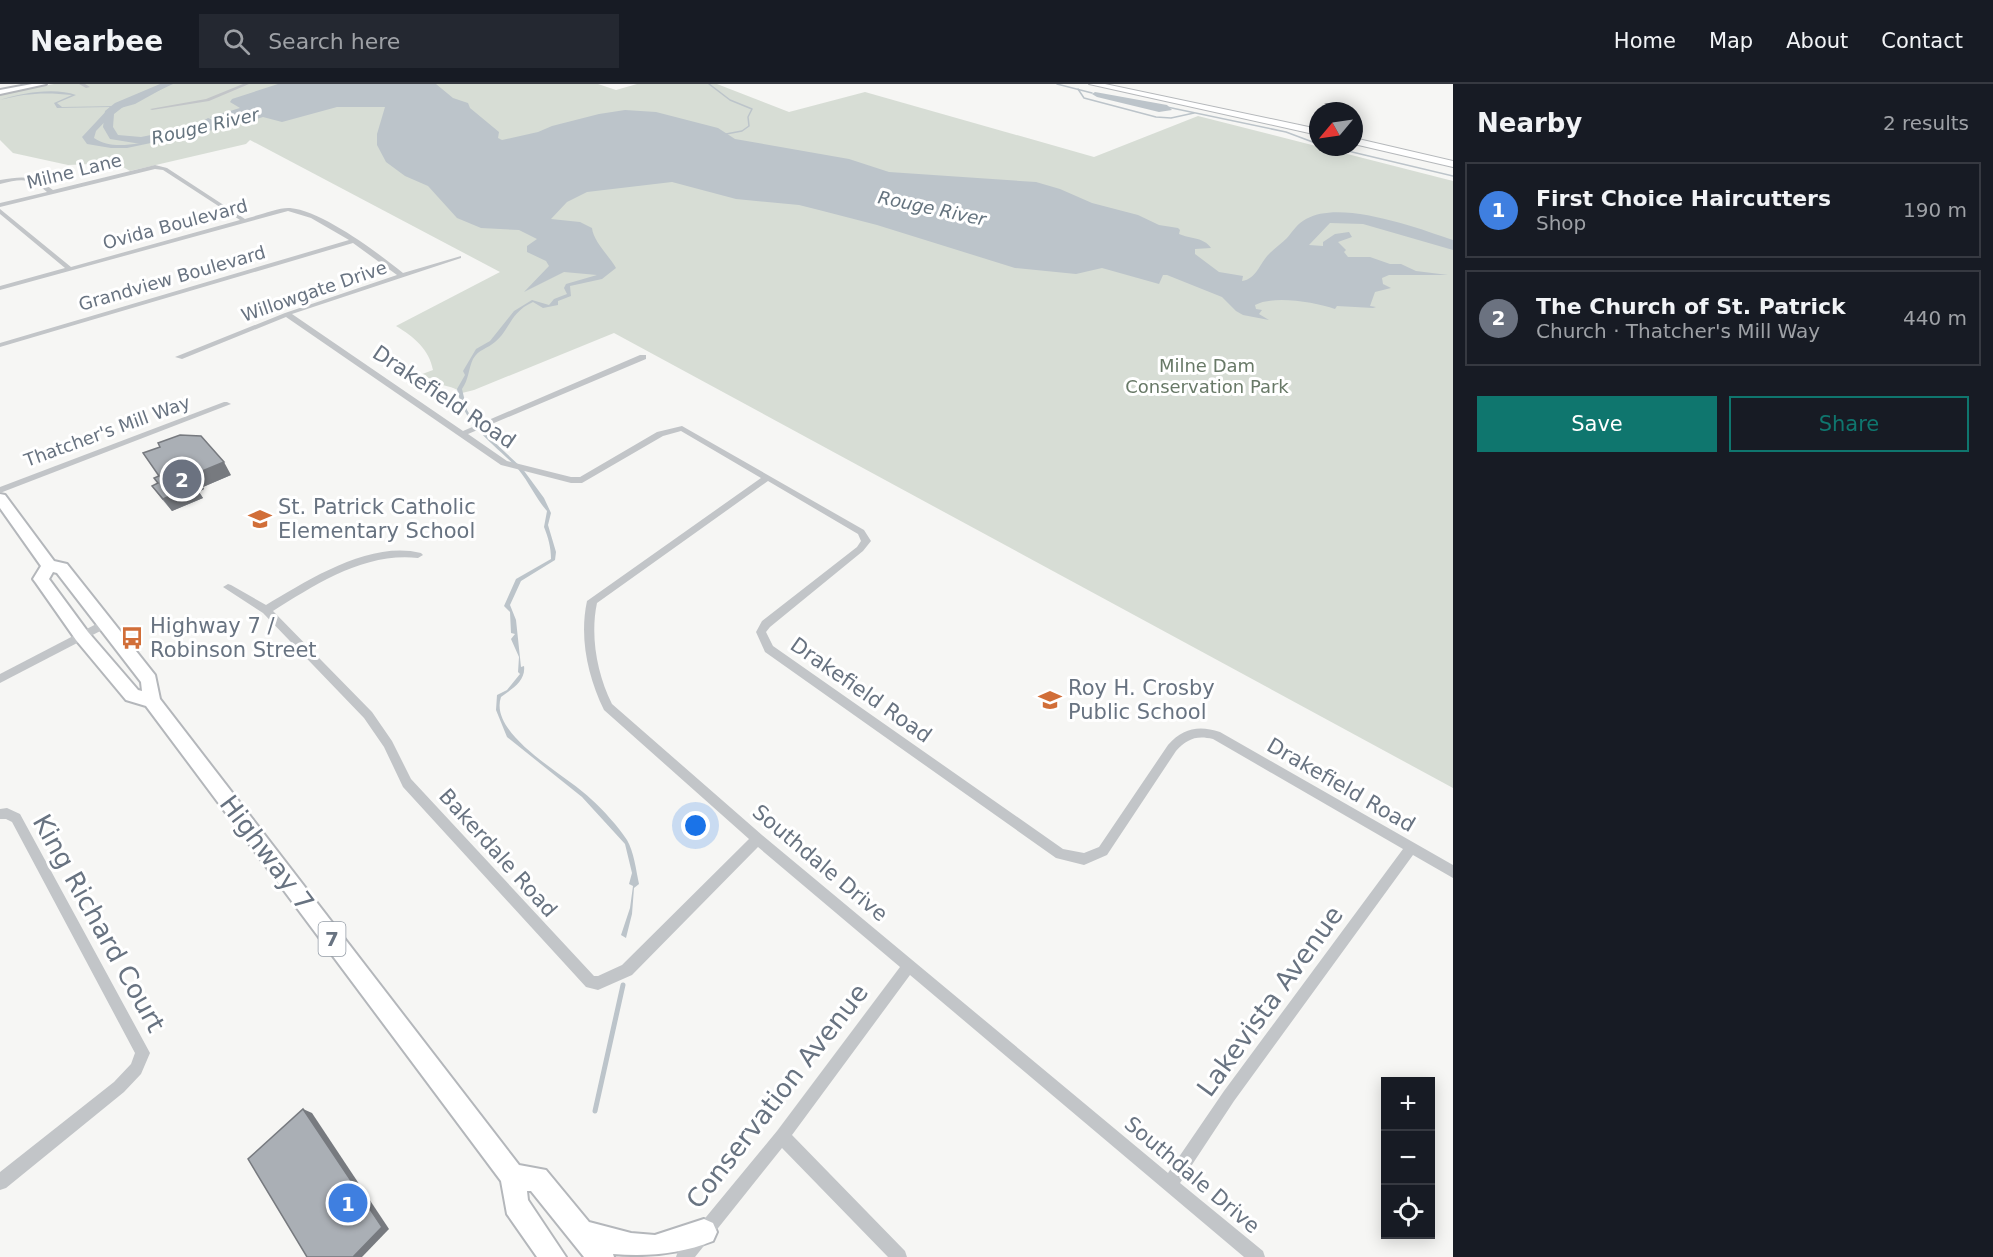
<!DOCTYPE html>
<meta charset="utf-8">
<style>
body{margin:0;font-family:"DejaVu Sans",sans-serif;background:#242831;color:#f1f3f6}
.controls{position:absolute;right:18px;bottom:18px;display:grid;overflow:hidden;border-radius:0px;box-shadow:0 3px 15px #0003}
.controls button{width:54px;height:54px;display:grid;place-items:center;padding:0;border:0;border-bottom:2px solid #363941;background:#171b24;color:#f1f3f6;font:30px sans-serif}
.compass{position:absolute;left:1309px;top:18px;width:54px;height:54px;border-radius:50%;background:#171b24;box-shadow:0 3px 15px #0003;rotate:241deg}
.you{position:absolute;left:696px;top:742px;width:21px;height:21px;margin:-15px;border:4px solid #fff;border-radius:50%;background:#1a73e8;box-shadow:0 0 0 9px #1a73e833}
.badge{display:grid;place-items:center;width:39px;height:39px;border-radius:50%;background:#0f766e;color:#fff;font-size:20px;font-weight:700}
.pin{position:absolute;translate:-50% -50%;border:3px solid #fff;box-shadow:0 2px 6px #0006}
.list{margin:0;padding:0;list-style:none}
h2{display:flex;justify-content:space-between;align-items:center;height:78px;margin:0;padding:0 24px;font-size:26px}
h2 small{font-size:20px;font-weight:400;color:#9ea1a6}
.list li{display:grid;grid-template-columns:39px 1fr auto;gap:18px;align-items:center;box-sizing:border-box;height:96px;margin:0 12px 12px;padding:0 12px;border:2px solid #363941;border-radius:0px}
.list b{display:block;font-size:22px;white-space:nowrap}
.list p{margin:0;font-size:20px;white-space:nowrap;color:#9ea1a6}
.list em{font-size:20px;font-style:normal;color:#9ea1a6}
.actions{display:flex;gap:12px;padding:18px 24px}
.actions a{flex:1;padding:14px 0;border:2px solid #0f766e;border-radius:0px;text-align:center;font-size:21px;color:#0f766e}
.actions .main{background:#0f766e;color:#fff}
.icon{flex:none;width:33px;height:33px;fill:none;stroke:currentColor;stroke-width:2;stroke-linecap:round;stroke-linejoin:round}
.map{position:relative;flex:none;width:1453px;height:1173px;overflow:hidden}
header{display:flex;align-items:center;gap:36px;box-sizing:border-box;height:84px;padding:0 30px;background:#171b24;border-bottom:2px solid #363941}
header strong{font-size:28px}
nav{display:flex;gap:33px;margin-inline-start:auto;font-size:21px}
.search{width:420px;height:54px;background:#242831;display:flex;align-items:center;gap:15px;box-sizing:border-box;padding:0 21px;border-radius:0px;color:#9ea1a6;font-size:22px}
main{display:flex}
aside{flex:1;background:#171b24}
.map>svg:first-child{display:block}
.green{fill:#d7ddd5}
.water{fill:#bcc4ca}
.lines{fill:none;stroke-linecap:round;stroke-linejoin:round}
.stream-far1{stroke:#bcc4ca;stroke-width:1.5}
.stream{stroke:#bcc4ca;stroke-width:5}
.river{fill:#bcc4ca;fill-rule:evenodd}
.primary-casing{stroke:#b4b7bb;stroke-width:4}
.motorway-casing{stroke:#b5b8bb;stroke-width:2}
.minor{fill:#c2c5c8;fill-rule:evenodd}
.primary{fill:#fff;fill-rule:evenodd}
.motorway{fill:#fff;fill-rule:evenodd}
.wall{fill:#92969c}
.shaded-wall{fill:#777a7f}
.building{fill:#aaafb5;stroke:#777a7f;stroke-width:1.5}
.labels{text-anchor:middle;dominant-baseline:central;stroke-width:6;stroke-linejoin:round;paint-order:stroke}
.far-water-label{font-size:18px;font-style:italic;fill:#64737e;stroke:#fff}
.far-street-label{font-size:18px;fill:#687381;stroke:#fff}
.far-park-label{font-size:18px;fill:#687967;stroke:#fff}
.shield{fill:#fff;stroke:#959da7;stroke-width:1.5}
.shield-label{font-size:20px;font-weight:bold;fill:#687381}
.street-label{font-size:21px;fill:#687381;stroke:#fff}
.poi-label{font-size:21px;fill:#687381;stroke:#fff;text-anchor:start}
.near-street-label{font-size:26px;fill:#687381;stroke:#fff}
</style>
<header>
<strong>Nearbee</strong>
<div class="search"><svg class="icon" aria-label="search" viewBox="0 0 24 24"><circle cx="10" cy="10" r="6"/><path d="M15 15l6 6"/></svg>Search here</div>
<nav><a>Home</a><a>Map</a><a>About</a><a>Contact</a></nav>
</header>
<main>
<div class="map">
<svg width="1453" height="1173" viewBox="0 0 1453 1173">
<rect width="100%" height="100%" fill="#f6f6f4"/>
<path class="green" d="M54 0H598L616 6 637 0H717L789 28 865 8 1094 73 1198 32 1453 97V704L614 249 474 306 462 309C448 298 432 303 417 292L433 286C429 265 414 253 396 242L500 188 250 56 246 60 130 87 116 79 68 81 13 69 0 56V10Z"/>
<g class="water">
<path d="M164 0H171L135 20 117 25 96 47 94 54C120 72 165 51 196 44L204 41 203 37 208 34 218 38 210 33 240 24 230 18 232 15 278 0H436L453 14 468 19 470 24 499 48 498 54 502 56 538 48 552 42 599 30 625 26 656 28 718 44 735 55 849 75 889 88 1036 98 1060 105 1092 119 1138 131 1159 141 1178 144 1180 146 1179 150C1190 155 1204 153 1211 164L1195 165V170L1219 188 1243 192 1242 197C1257 195 1260 178 1270 169 1275 164 1282 159 1287 154 1293 147 1297 140 1306 135 1340 115 1418 144 1453 156V166L1363 140 1330 139 1309 161 1323 162V158L1335 150 1349 148 1352 153 1338 158 1346 166 1344 168 1348 173H1370L1390 180H1401L1416 187 1448 191H1389L1382 194 1383 200 1391 204 1375 208 1370 222 1376 223 1373 224 1337 222 1335 225C1315 218 1273 211 1255 221L1256 225 1262 226 1259 230 1269 236 1243 231 1236 227 1222 213 1167 191H1163L1159 200 1102 184 1076 190 1015 184 877 141 819 126 799 121 736 115 672 98 587 108 567 118 551 135 580 138 592 144C593 157 610 173 616 184L602 195 570 202 571 212 558 217V221L543 224 533 218C510 228 510 246 495 258 487 265 479 265 473 275 468 286 469 295 462 305L467 326 476 341 522 384 544 414 551 429 548 441 556 468 555 476 521 497 510 521 516 536 521 583 524 582C526 597 512 605 501 613 488 651 568 692 591 715 603 726 618 742 627 756 634 768 636 786 639 800L634 804 632 830 626 854 621 851 630 824 633 802 629 800 632 789 625 760 582 713 507 653 496 626 497 611 507 606 520 590 518 588 519 573 511 555 515 550 511 549 510 528 504 522 516 495 551 475C551 463 548 453 544 443L547 427C536 415 529 398 518 385 494 359 464 342 457 305L465 291 463 287 476 265 490 257 514 227 532 216 549 221 554 215 567 210 564 204 566 200 597 191 564 188 524 208 549 182 546 177 527 168V162L537 155 519 146 481 144 457 134 428 102 405 92 386 78 377 61V50L385 23H337L282 38 263 33 229 43 220 38 227 43 127 64H111L87 60 82 53 110 23 57 24 54 19 72 11C46 8 25 9 0 16 20 9 55 3 76 11L57 19 62 23 118 22Z"/>
<polygon points="1095,8 1167,21 1172,26 1159,28 1097,13 1092,10"/>
</g>
<g class="lines">
<g class="stream-far1">
<polyline points="709,0 730,16 752,25 748,33 749,42 742,47 726,50"/>
<polyline points="1057,0 1092,9"/>
<polyline points="1078,5 1084,14 1156,33 1171,34 1194,29"/>
<polyline points="1167,23 1286,48 1318,60"/>
<polyline points="1331,63 1453,92"/>
</g>
<polyline class="stream" points="595,1027 623,901"/>
<polygon class="river" points="160,0 173,0 123,23 114,30 113,43 118,51 141,53 181,45 186,48 185,50 141,60 110,55 103,43 105,27 115,19"/>
<g class="primary-casing">
<g id="primary">
<polygon points="32,0 46,0 0,10 0,6"/>
<path d="M0 410 5 411 54 477 67 480 155 591 160 615 519 1081 546 1086 589 1138 631 1149 655 1151 704 1135 713 1139 717 1148 713 1157C681 1170 647 1173 613 1170L614 1173H584L531 1107H527L528 1116 566 1173H537L507 1130 501 1097 146 622 126 616 76 556 36 499 33 495 41 482 0 424ZM53 488 57 489 141 598 142 607 138 606 88 548 49 495Z"/>
</g>
</g>
<g class="motorway-casing">
<g id="motorway">
<polygon points="1089,0 1105,0 1318,45 1318,51"/>
<polygon points="1354,54 1453,77 1453,83 1354,60"/>
</g>
</g>
<g class="minor">
<polygon points="79,0 85,0 90,3 86,4"/>
<polygon points="243,0 249,0 209,17 152,26 150,25 206,15"/>
<path d="M155 81 167 84 245 135C257 132 279 123 290 124 323 127 378 169 403 189L461 172V174L292 230 463 347 640 271H646V275L468 350 507 377 571 393H580L657 348 682 342 864 446 871 457 863 467 770 543 766 548 773 562 1063 765 1084 769 1099 763 1168 661C1183 644 1199 641 1220 648L1453 781V794L1413 771 1234 1017 1180 1099 1263 1167 1265 1173H1244L910 891 792 1051 905 1167 907 1173H888L782 1064 695 1173H676L678 1167 777 1047 900 883 758 763 632 891 598 906 586 903 403 703 384 663 364 634 263 529 223 503 228 500 231 501 266 521C308 496 370 456 421 469L423 471 418 474C365 468 316 500 273 527L372 628 392 657 411 695 594 892H598L622 881 749 755 604 626C588 593 579 554 587 517L761 394 681 347 663 352 582 399H571L501 381 286 233 182 275 175 273 285 229 397 191 353 159 0 263V259L349 156 311 134 288 127 0 206V202L65 184 0 130V125L71 183 240 136 163 86 155 85 0 123V119L47 108C30 93 21 95 0 100V96C24 92 33 91 53 106ZM768 397 858 450 861 457 857 463 762 537 756 548 765 568 1056 774 1084 781 1107 771 1176 667C1187 655 1196 651 1213 655L1403 765 1224 1007 1168 1089 762 751 612 620C597 590 590 552 597 519Z"/>
<polygon points="224,318 227,318 231,320 0,409 0,403"/>
<polygon points="104,536 109,540 108,543 0,599 0,590"/>
<polygon points="7,724 20,730 150,969 141,990 124,1008 6,1104 0,1106 0,1088 114,998 131,980 135,969 12,738 6,735 0,735 0,725"/>
</g>
<use href="#primary" class="primary"/>
<use href="#motorway" class="motorway"/>
</g>
<polygon class="wall" points="231,391 203,403 204,405 199,408 203,414 172,427 161,414 152,402 158,399 159,392"/>
<g class="shaded-wall">
<polygon points="224,378 231,391 203,403 204,405 199,408 203,414 172,427 163,415 195,390"/>
<polygon points="303,1025 312,1029 389,1145 362,1173 353,1173"/>
</g>
<g class="building">
<polygon points="180,351 201,352 224,378 195,390 196,393 191,395 195,401 163,415 152,402 158,399 154,394 159,392 143,369 160,363 158,359"/>
<polygon points="303,1025 382,1143 353,1173 307,1173 248,1075"/>
</g>
<defs>
<g id="school-bare" transform="scale(1.8)"><path d="M0-5L7-2L0 1L-7-2ZM-4 1L0 2.5L4 1V4Q0 6-4 4Z" fill="#d16e38" stroke="#fff" stroke-width="2.5" paint-order="stroke"/></g>
<g id="bus-bare" transform="scale(1.8)"><path d="M-5-6H5V4H4V6H2V4H-2V6H-4V4H-5ZM-3.5-4V0h7V-4ZM-3.5 1.2v1.5H-2V1.2ZM2 1.2v1.5H3.5V1.2Z" fill="#d16e38" stroke="#fff" stroke-width="2.5" paint-order="stroke"/></g>
</defs>
<g fill-rule="evenodd">
<use href="#school-bare" x="260" y="435"/>
<use href="#bus-bare" x="132" y="554"/>
<use href="#school-bare" x="1050" y="616"/>
</g>
<g class="labels">
<g class="far-water-label">
<text transform="translate(205 42) rotate(-13)">Rouge River</text>
<text transform="translate(932 124) rotate(12)">Rouge River</text>
</g>
<g class="far-street-label">
<text transform="translate(74 87) rotate(-14)">Milne Lane</text>
<text transform="translate(175 140) rotate(-15)">Ovida Boulevard</text>
<text transform="translate(172 194) rotate(-16)">Grandview Boulevard</text>
<text transform="translate(314 207) rotate(-19)">Willowgate Drive</text>
<text transform="translate(107 347) rotate(-20)">Thatcher's Mill Way</text>
</g>
<g class="far-park-label">
<text x="1207" y="281">Milne Dam<tspan x="1207" dy="21">Conservation Park</tspan></text>
</g>
<rect class="shield" x="318.5" y="838" width="27" height="34" rx="4.5"/>
<g class="shield-label">
<text x="332" y="855">7</text>
</g>
<g class="street-label">
<text transform="translate(444 313) rotate(34)">Drakefield Road</text>
<text transform="translate(861 606) rotate(35)">Drakefield Road</text>
<text transform="translate(1341 701) rotate(30)">Drakefield Road</text>
<text transform="translate(498 769) rotate(48)">Bakerdale Road</text>
<text transform="translate(820 779) rotate(40)">Southdale Drive</text>
<text transform="translate(1192 1091) rotate(40)">Southdale Drive</text>
</g>
<g class="poi-label">
<text x="278" y="423">St. Patrick Catholic<tspan x="278" dy="24">Elementary School</tspan></text>
<text x="150" y="542">Highway 7 /<tspan x="150" dy="24">Robinson Street</tspan></text>
<text x="1068" y="604">Roy H. Crosby<tspan x="1068" dy="24">Public School</tspan></text>
</g>
<g class="near-street-label">
<text transform="translate(267 769) rotate(53)">Highway 7</text>
<text transform="translate(99 839) rotate(61)">King Richard Court</text>
<text transform="translate(1270 917) rotate(-54)">Lakevista Avenue</text>
<text transform="translate(777 1012) rotate(-52)">Conservation Avenue</text>
</g>
</g>
</svg>
<div class="controls">
<button>+</button>
<button>−</button>
<button><svg class="icon" aria-label="locate" viewBox="0 0 24 24"><circle cx="12" cy="12" r="6"/><path d="M12 2v4M12 18v4M2 12h4M18 12h4"/></svg></button>
</div>
<svg class="compass" viewBox="-18 -18 36 36"><path d="M0-13l5 13h-10z" fill="#e53935"/><path d="M0 13l5-13h-10z" fill="#9ea1a6"/></svg>
<div class="you"></div>
<div class="pin badge" style="left:348px;top:1119px;background:#3f7fe0">1</div>
<div class="pin badge" style="left:182px;top:395px;background:#6b7280">2</div>
</div>
<aside>
<h2>Nearby<small>2 results</small></h2>
<ul class="list">
<li><span class="badge" style="background:#3f7fe0">1</span><div><b>First Choice Haircutters</b><p>Shop</p></div><em>190 m</em></li>
<li><span class="badge" style="background:#6b7280">2</span><div><b>The Church of St. Patrick</b><p>Church · Thatcher's Mill Way</p></div><em>440 m</em></li>
</ul>
<div class="actions"><a class="main">Save</a><a>Share</a></div>
</aside>
</main>
